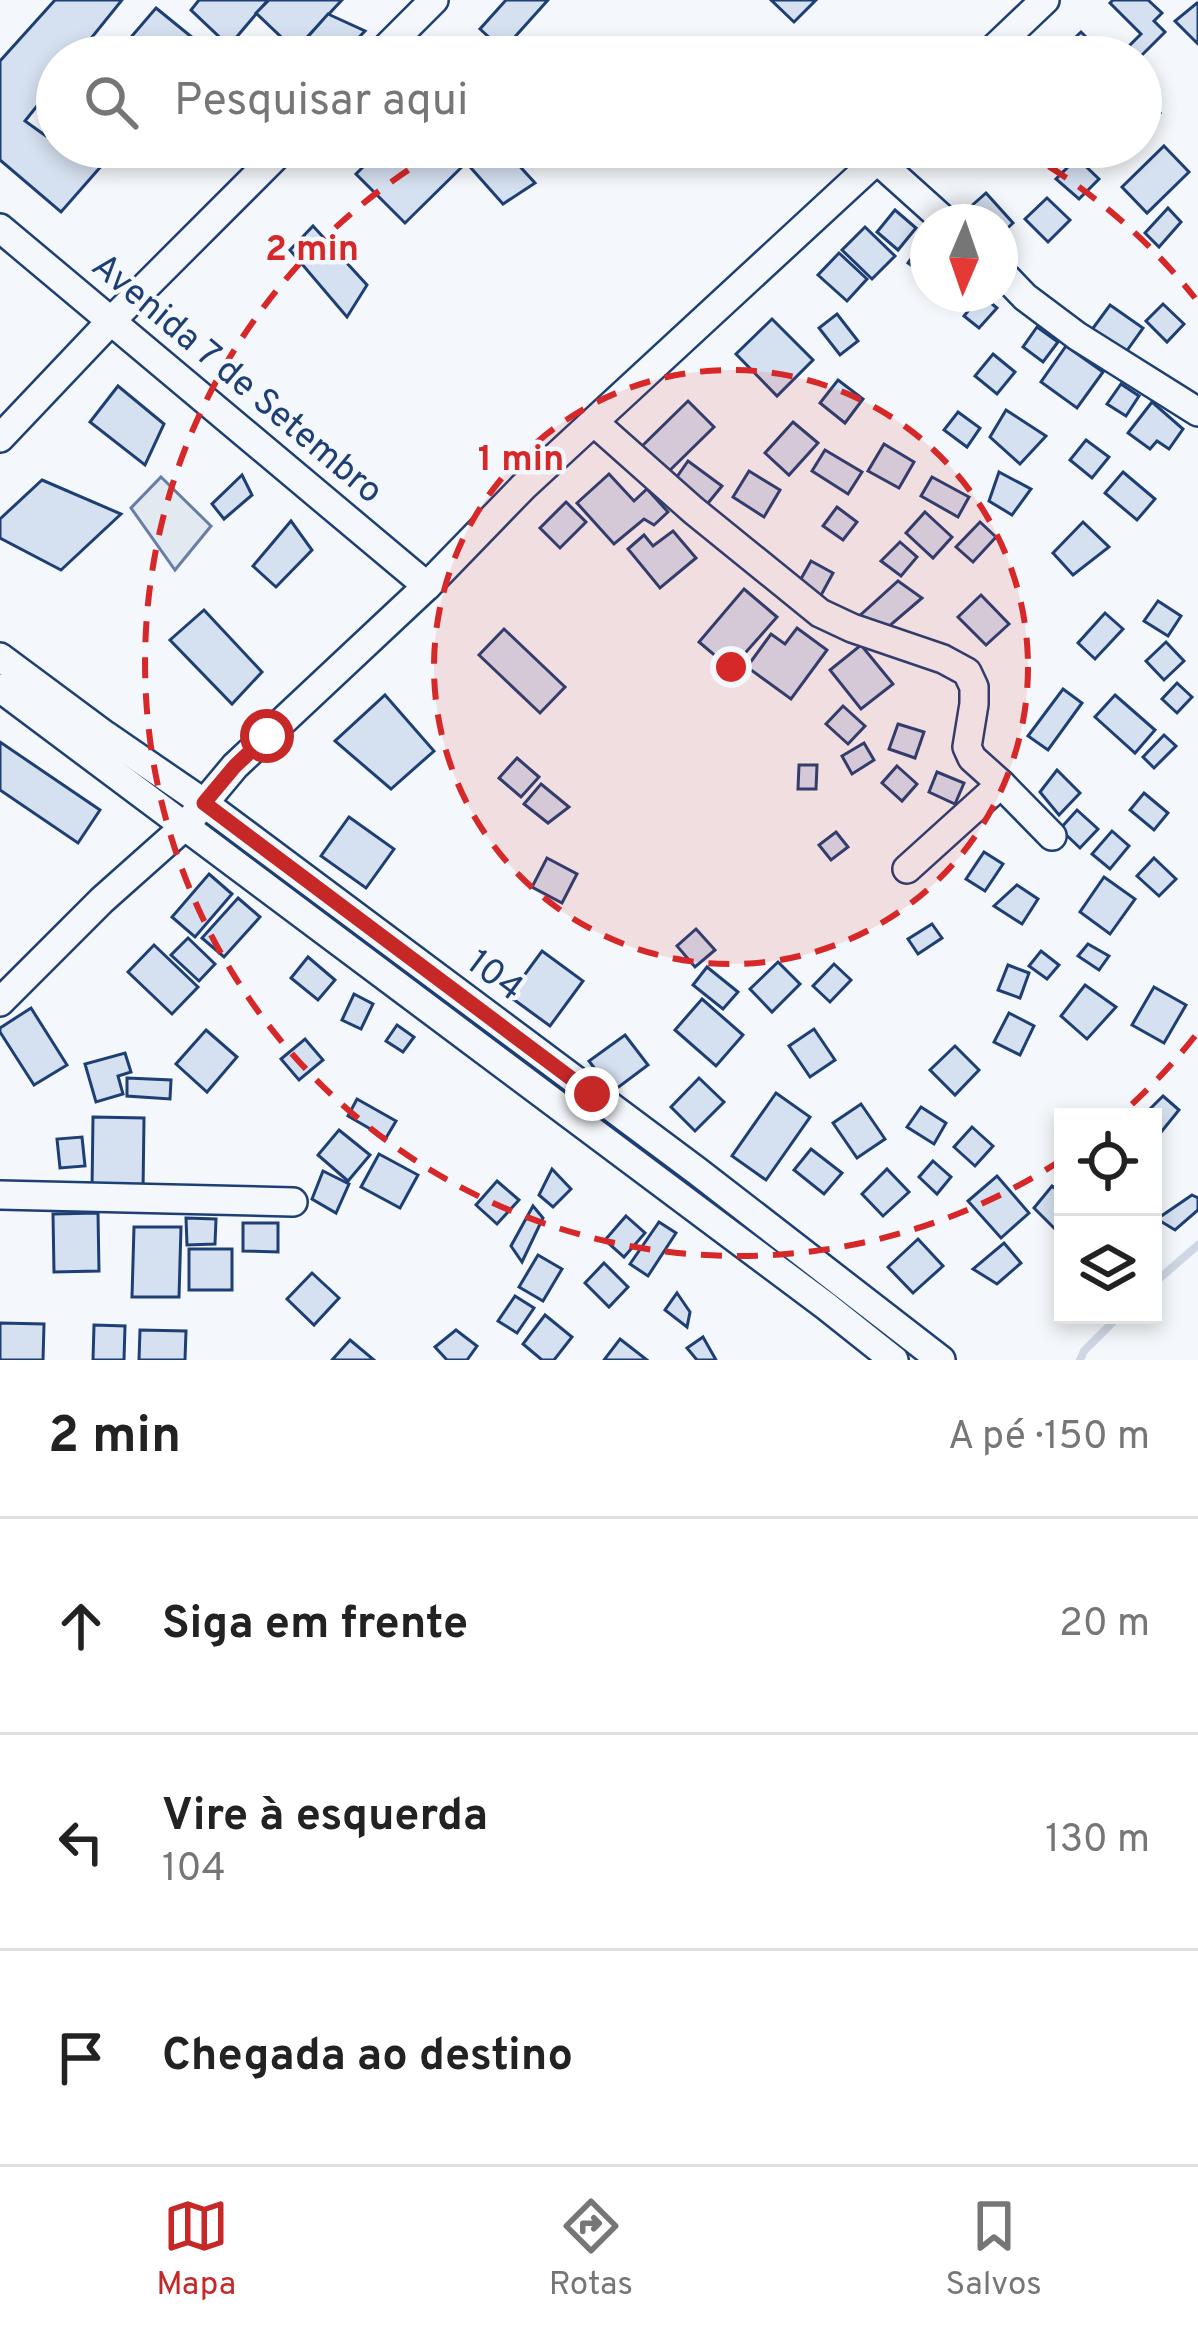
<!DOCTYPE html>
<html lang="pt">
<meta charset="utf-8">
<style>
body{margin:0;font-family:Overpass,sans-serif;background:#f2f2f2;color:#222}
.controls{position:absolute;right:36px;bottom:36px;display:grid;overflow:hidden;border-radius:0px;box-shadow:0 6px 18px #0003}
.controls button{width:108px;height:108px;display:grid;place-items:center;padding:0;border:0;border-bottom:3px solid #e0e0e0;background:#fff;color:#222;font:60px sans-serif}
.compass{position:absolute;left:910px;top:204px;width:108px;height:108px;border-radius:50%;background:#fff;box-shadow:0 6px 18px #0003;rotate:182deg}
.stop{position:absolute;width:36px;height:36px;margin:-27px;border:9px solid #c62828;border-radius:50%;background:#fff}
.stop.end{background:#c62828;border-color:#fff;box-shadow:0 3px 12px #0008}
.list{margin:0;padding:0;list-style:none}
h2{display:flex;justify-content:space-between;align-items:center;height:156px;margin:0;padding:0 48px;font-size:51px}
h2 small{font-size:39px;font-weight:400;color:#767676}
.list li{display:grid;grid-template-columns:78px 1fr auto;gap:36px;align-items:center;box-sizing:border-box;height:216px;padding:0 48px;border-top:3px solid #e0e0e0}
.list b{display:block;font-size:45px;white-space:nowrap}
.list p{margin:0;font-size:39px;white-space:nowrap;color:#767676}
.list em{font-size:39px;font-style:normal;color:#767676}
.icon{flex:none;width:66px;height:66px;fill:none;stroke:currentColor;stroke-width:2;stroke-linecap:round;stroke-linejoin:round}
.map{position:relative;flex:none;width:1198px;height:1360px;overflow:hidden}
.search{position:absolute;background:#fff;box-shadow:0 6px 18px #0003;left:36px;right:36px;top:36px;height:132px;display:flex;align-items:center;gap:30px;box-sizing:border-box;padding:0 42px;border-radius:66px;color:#767676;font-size:45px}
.sheet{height:804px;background:#fff}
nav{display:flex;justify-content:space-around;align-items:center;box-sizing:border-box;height:168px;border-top:3px solid #e0e0e0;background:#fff;font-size:33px;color:#767676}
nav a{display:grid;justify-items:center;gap:6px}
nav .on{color:#c62828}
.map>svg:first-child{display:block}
.green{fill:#e3e9f0;stroke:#687fa3;stroke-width:3}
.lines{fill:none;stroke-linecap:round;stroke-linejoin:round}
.stream{stroke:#cfd7e4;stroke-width:8}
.building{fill:#d5e0f0;stroke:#1d3f73;stroke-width:3}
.minor-casing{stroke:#1d3f73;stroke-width:32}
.minor{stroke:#f4f7fb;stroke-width:27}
.route{stroke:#c62828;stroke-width:15}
.ring{fill:none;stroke:#d62828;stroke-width:6;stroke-dasharray:21 15}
.labels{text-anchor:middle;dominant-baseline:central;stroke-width:9;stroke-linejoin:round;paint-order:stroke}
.street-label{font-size:36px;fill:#1d3f73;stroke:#f4f7fb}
.centre{fill:#d62828;stroke:#f4f7fb;stroke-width:6}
.ring-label{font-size:36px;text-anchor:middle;font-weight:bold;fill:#d62828;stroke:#f4f7fb;stroke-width:9;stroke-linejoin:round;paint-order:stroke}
</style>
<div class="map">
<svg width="1198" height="1360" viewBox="0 0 1198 1360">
<rect width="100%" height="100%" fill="#f4f7fb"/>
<polygon class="green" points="161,477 211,526 175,570 131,508"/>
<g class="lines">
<g class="stream">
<polyline points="1153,1284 1198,1245"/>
<polyline points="1080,1360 1084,1351 1120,1315"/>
</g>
</g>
<g class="building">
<polygon points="55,0 122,0 76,57 57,57 57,81 25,121 46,136 57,123 57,147 118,147 61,212 0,160 0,61"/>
<polygon points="199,0 268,0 229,46 191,10"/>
<polygon points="269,0 342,0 295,50 256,13"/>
<polygon points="506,0 548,0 503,50 480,29"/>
<polygon points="771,0 816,0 794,22"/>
<polygon points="1113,0 1148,0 1162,13 1154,21 1165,32 1140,57 1129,46 1141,34 1110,3"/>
<polygon points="1197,3 1198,4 1198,44 1175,21"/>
<polygon points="156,8 204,47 196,57 114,57"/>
<polygon points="328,14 365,31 340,57 290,57"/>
<polygon points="1081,32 1106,57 1055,57"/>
<polygon points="1141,93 1160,113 1141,131"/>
<polygon points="1164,146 1189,172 1147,213 1122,187"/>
<polygon points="383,147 464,147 473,156 405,223 356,174"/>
<polygon points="490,147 502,147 535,183 503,204 471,168"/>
<polygon points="1077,158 1099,179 1079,199 1056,179"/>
<polygon points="986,193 1013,223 1000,235 1000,222 964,222 959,217"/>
<polygon points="1047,198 1070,220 1048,242 1025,219"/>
<polygon points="1168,208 1181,222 1159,247 1145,233"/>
<polygon points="895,210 916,228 898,250 877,232"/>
<polygon points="313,226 367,285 347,317 290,250"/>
<polygon points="865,227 895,256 872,279 842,250"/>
<polygon points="926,238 928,240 928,278 908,263"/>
<polygon points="839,253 867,279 847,301 818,275"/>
<polygon points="981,295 997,308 979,328 964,316"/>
<polygon points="1163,304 1184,324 1167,342 1146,321"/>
<polygon points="1110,305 1143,328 1121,359 1088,335"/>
<polygon points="837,314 858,341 840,355 819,328"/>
<polygon points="772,319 813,360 777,396 736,354"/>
<polygon points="1037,327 1058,342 1043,362 1023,347"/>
<polygon points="1066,346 1103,372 1077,408 1041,382"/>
<polygon points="993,354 1015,372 997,394 975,376"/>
<polygon points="838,380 863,399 845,423 820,403"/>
<polygon points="1121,384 1139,396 1126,416 1107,404"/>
<polygon points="118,386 164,424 145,465 90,422"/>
<polygon points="688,401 714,427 662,478 636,452"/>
<polygon points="1152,402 1183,429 1169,449 1157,441 1150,449 1128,433"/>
<polygon points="1006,410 1046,436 1020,464 990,437"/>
<polygon points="958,412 980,428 967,447 944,430"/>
<polygon points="793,422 818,443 789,475 765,453"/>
<polygon points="1086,440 1109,457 1092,478 1070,460"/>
<polygon points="884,444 914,462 899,488 868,471"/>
<polygon points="825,450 862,472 848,494 812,471"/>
<polygon points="688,461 722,486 704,508 672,484"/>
<polygon points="749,471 780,490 764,517 733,497"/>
<polygon points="999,472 1031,489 1012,515 989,501"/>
<polygon points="1123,472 1155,499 1137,520 1105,493"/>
<polygon points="609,474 634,501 647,489 668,512 654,525 644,519 614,544 577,503"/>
<polygon points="242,475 252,495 224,519 212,504"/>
<polygon points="932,477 969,497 958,517 921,496"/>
<polygon points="42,480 121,514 61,570 0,538 0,519"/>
<polygon points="566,502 586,522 560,548 540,528"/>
<polygon points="837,507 857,522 843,540 823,526"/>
<polygon points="925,512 952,537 933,558 906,533"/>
<polygon points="291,521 312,550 276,587 253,566"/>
<polygon points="980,522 996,537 973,562 956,547"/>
<polygon points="1083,522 1109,547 1073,575 1053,553"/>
<polygon points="673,531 696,558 660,588 628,549 644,535 653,546"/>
<polygon points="900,542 917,557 901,576 881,561"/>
<polygon points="811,561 833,573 819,599 797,586"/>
<polygon points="898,581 922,598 880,634 856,619"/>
<polygon points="744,589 777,617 731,669 699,642"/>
<polygon points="981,595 1009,624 986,645 958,617"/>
<polygon points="1158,601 1181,616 1168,636 1144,621"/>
<polygon points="204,610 262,672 232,704 170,640"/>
<polygon points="1105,613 1123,629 1095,659 1078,643"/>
<polygon points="797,628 827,650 791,699 747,667 771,634 785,644"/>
<polygon points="504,629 565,687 540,713 479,655"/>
<polygon points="1166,642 1184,661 1164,680 1146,661"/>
<polygon points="861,645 893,684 861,709 830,670"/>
<polygon points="1177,683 1192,697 1177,713 1162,699"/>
<polygon points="1063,689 1082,703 1048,750 1028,736"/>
<polygon points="385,695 434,751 391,789 335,741"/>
<polygon points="1115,695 1155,730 1135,753 1095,717"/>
<polygon points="843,706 865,726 848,744 826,724"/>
<polygon points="898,724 924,732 915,758 889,749"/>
<polygon points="1164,735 1176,746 1154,768 1143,757"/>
<polygon points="0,742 100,810 78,843 0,790"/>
<polygon points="864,743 874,760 852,774 842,756"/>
<polygon points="517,758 539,777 521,797 499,778"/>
<polygon points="799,765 817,765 816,789 798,789"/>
<polygon points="897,766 917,784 902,801 882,783"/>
<polygon points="1057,770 1080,793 1059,815 1040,792"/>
<polygon points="937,772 964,783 955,804 929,792"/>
<polygon points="541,784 569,807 548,823 524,804"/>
<polygon points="1144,793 1168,813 1154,830 1130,810"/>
<polygon points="1077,810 1098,829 1080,848 1060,829"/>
<polygon points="349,817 394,849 366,888 321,856"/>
<polygon points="1112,831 1129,846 1110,869 1092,854"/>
<polygon points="836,832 848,847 831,860 819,845"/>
<polygon points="984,852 1003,864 985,891 966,879"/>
<polygon points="547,858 577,874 562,903 532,887"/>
<polygon points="1154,858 1176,879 1159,896 1137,876"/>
<polygon points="209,874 232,894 195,937 172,917"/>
<polygon points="1104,877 1135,899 1110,934 1080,912"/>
<polygon points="1017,885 1038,899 1022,924 994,906"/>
<polygon points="238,898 260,917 224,957 202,938"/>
<polygon points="932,924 942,938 918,954 908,939"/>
<polygon points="696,929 715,950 695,967 677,946"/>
<polygon points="188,938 215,964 199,981 171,955"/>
<polygon points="1088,944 1109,956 1099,970 1078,956"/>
<polygon points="154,945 198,987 172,1014 128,972"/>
<polygon points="542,951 583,981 550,1026 509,996"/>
<polygon points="1041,951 1059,965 1047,979 1029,966"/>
<polygon points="308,957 335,980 318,1000 291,978"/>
<polygon points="778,962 800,984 772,1012 750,989"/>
<polygon points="834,964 851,980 830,1002 813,986"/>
<polygon points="1008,965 1029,973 1020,998 998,990"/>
<polygon points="707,967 738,992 723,1009 693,985"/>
<polygon points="1085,985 1116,1007 1087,1039 1061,1016"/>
<polygon points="1154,987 1186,1005 1164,1043 1132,1025"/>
<polygon points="354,994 373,1004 361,1029 342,1020"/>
<polygon points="702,999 743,1035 716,1066 675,1030"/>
<polygon points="31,1008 67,1065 34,1085 0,1032 0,1028"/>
<polygon points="1009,1013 1034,1026 1020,1055 994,1042"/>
<polygon points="397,1025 414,1037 403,1052 386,1041"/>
<polygon points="814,1029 835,1060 810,1077 789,1046"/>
<polygon points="206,1030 237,1057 207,1092 176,1064"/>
<polygon points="625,1035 648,1065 612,1092 589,1061"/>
<polygon points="305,1039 323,1060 299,1080 281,1059"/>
<polygon points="955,1046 979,1070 955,1095 930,1070"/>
<polygon points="125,1053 131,1072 118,1076 123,1094 96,1102 85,1064"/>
<polygon points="127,1078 171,1080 170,1099 127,1096"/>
<polygon points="699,1078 724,1102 695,1131 671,1107"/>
<polygon points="776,1093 810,1117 766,1180 732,1156"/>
<polygon points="1163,1096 1179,1110 1162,1131 1153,1122 1153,1117 1145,1114"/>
<polygon points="357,1099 396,1121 386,1138 348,1116"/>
<polygon points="861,1104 885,1139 857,1158 833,1123"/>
<polygon points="921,1107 946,1123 934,1144 907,1127"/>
<polygon points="93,1117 144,1118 143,1191 92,1190"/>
<polygon points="972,1127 993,1146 975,1166 954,1147"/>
<polygon points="339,1130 370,1155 348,1181 318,1155"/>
<polygon points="82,1137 85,1166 60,1168 57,1139"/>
<polygon points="811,1149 842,1173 824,1194 794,1170"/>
<polygon points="379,1154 418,1175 400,1208 361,1187"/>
<polygon points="933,1161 951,1177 937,1194 919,1177"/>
<polygon points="552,1169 571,1189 553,1207 539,1195"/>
<polygon points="887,1169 909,1192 883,1216 862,1194"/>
<polygon points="323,1171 349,1184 336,1213 312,1199"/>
<polygon points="997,1176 1029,1213 1001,1238 968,1201"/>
<polygon points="497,1181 519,1200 497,1224 476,1205"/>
<polygon points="1052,1186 1063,1195 1063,1222 1055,1229 1034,1208"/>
<polygon points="1192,1195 1198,1198 1198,1210 1175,1230 1157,1219"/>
<polygon points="533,1206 543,1218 522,1262 511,1246"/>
<polygon points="98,1213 99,1271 54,1272 53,1214"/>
<polygon points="626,1216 645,1233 624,1257 605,1240"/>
<polygon points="186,1218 216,1219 215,1244 187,1245"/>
<polygon points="659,1222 676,1233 648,1276 630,1264"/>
<polygon points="243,1223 278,1223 278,1252 243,1251"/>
<polygon points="134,1227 181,1227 179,1297 132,1297"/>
<polygon points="918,1239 943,1266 913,1293 888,1267"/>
<polygon points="1004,1243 1021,1263 997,1284 973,1269"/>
<rect x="189" y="1249" width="43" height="41"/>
<polygon points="538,1255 562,1269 543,1301 519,1287"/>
<polygon points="604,1263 628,1287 609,1307 585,1283"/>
<polygon points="312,1273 339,1298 314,1325 287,1299"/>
<polygon points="677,1293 690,1312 687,1327 665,1310"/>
<polygon points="515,1296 534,1308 517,1333 498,1321"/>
<polygon points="545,1315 572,1337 554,1360 542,1360 523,1344"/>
<polygon points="0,1323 44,1324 43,1360 0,1360"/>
<polygon points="94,1325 125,1326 124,1360 93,1360"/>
<polygon points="140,1330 186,1331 185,1360 139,1360"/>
<polygon points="456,1330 477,1346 467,1360 447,1360 435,1347"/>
<polygon points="703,1337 716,1360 697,1360 687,1348"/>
<polygon points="620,1339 647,1360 604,1360"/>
<polygon points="350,1340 374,1360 332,1360"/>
</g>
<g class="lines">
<g class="minor-casing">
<g id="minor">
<polyline points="377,57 434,0"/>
<polyline points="985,57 1045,0"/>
<polyline points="877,160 946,222"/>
<polyline points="0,228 427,586"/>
<polyline points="1000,271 1025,297 1077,336 1198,412"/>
<polyline points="595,423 693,510 820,613 852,628 943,659 967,672 974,687 974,704 967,747 972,758 1001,784 907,869"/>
<polyline points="0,438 110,322 285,147"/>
<polyline points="0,657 105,735 204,803 697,1171 941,1360"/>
<polyline points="0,688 826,1306 894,1360"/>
<polyline points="1001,784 1052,836"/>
<polyline points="0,1002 102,900 184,827 235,766 427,586 523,487 891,147"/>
<polyline points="0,1195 293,1202"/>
</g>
</g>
<use href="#minor" class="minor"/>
</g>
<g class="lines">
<polyline class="route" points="267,736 235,766 204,803 592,1094"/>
</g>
<circle cx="731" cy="667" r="297" fill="#d62828" fill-opacity=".12"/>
<g class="ring">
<circle cx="731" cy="667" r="297"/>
<path d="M1195 1036A593 593 0 0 1 1120 1115M1063 1159A593 593 0 1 1 444 148M1018 148A593 593 0 0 1 1195 298"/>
</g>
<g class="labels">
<g class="street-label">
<text transform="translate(236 380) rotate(40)">Avenida 7 de Setembro</text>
<text transform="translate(494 977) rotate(37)">104</text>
</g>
</g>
<circle cx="731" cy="667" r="18" class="centre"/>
<g class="ring-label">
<text x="312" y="260">2 min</text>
<text x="521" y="470">1 min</text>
</g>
</svg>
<div class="controls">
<button><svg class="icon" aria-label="locate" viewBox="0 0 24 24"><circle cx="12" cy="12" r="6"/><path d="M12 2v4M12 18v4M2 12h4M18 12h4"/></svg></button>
<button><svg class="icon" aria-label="layers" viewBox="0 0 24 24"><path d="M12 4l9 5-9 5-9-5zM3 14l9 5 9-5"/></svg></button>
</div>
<svg class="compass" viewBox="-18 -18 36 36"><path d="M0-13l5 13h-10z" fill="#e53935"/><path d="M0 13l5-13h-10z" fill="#767676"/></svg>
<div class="stop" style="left:267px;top:736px"></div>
<div class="stop end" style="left:592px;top:1094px"></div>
<div class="search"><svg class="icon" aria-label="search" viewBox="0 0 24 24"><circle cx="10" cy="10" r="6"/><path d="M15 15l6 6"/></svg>Pesquisar aqui</div>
</div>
<section class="sheet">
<h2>2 min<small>A pé · 150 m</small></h2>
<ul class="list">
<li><svg class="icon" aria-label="ahead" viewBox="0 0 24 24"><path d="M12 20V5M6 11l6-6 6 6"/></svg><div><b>Siga em frente</b></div><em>20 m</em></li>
<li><svg class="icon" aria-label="left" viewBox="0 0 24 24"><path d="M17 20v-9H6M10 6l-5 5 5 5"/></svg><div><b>Vire à esquerda</b><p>104</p></div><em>130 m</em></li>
<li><svg class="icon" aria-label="arrive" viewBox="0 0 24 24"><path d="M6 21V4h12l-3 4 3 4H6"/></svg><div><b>Chegada ao destino</b></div></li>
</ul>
</section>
<nav>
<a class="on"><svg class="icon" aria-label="map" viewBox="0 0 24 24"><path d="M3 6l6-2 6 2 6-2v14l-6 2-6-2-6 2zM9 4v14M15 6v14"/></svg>Mapa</a>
<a><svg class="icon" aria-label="directions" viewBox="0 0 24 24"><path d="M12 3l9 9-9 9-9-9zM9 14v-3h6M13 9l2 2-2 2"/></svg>Rotas</a>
<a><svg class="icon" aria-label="saved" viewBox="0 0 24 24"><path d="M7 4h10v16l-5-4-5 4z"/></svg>Salvos</a>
</nav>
